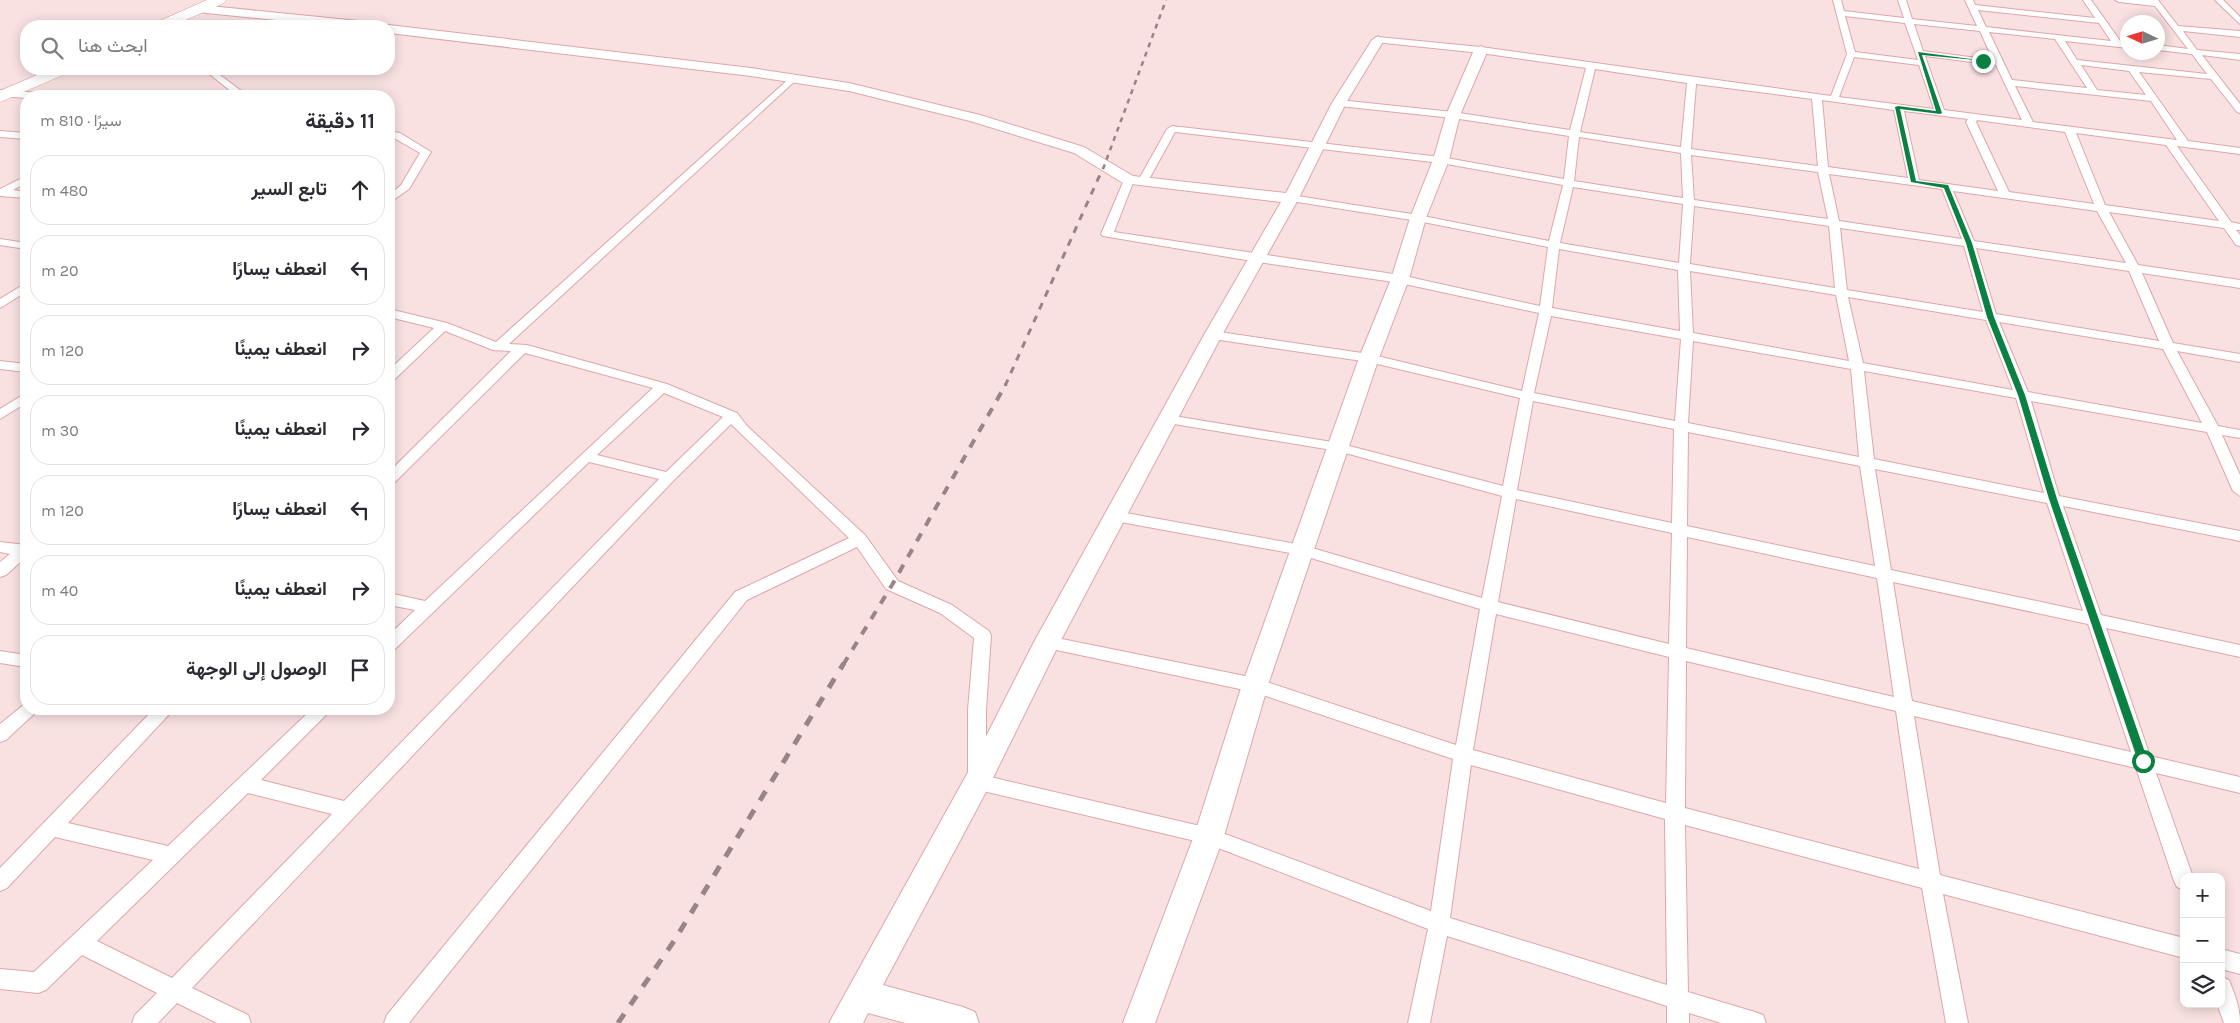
<!DOCTYPE html>
<html lang="ar">
<meta charset="utf-8">
<style>
body{margin:0;font-family:Karla,Vazirmatn,sans-serif;background:#f2f2f3;color:#2b2b33;direction:rtl}
.controls{position:absolute;right:15px;bottom:15px;display:grid;overflow:hidden;border-radius:10px;box-shadow:0 2px 12px #0003}
.controls button{width:45px;height:45px;display:grid;place-items:center;padding:0;border:0;border-bottom:1px solid #e1e1e2;background:#fff;color:#2b2b33;font:25px sans-serif}
.compass{position:absolute;left:2120px;top:15px;width:45px;height:45px;border-radius:50%;background:#fff;box-shadow:0 2px 12px #0003;rotate:274deg}
.stop{position:absolute;width:15px;height:15px;margin:-11px;border:4px solid #0b8043;border-radius:50%;background:#fff}
.stop.end{background:#0b8043;border-color:#fff;box-shadow:0 1px 5px #0008}
.list{margin:0;padding:0;list-style:none}
h2{display:flex;justify-content:space-between;align-items:center;height:65px;margin:0;padding:0 20px;font-size:21px}
h2 small{font-size:16px;font-weight:400;color:#7c7c81}
.list li{display:grid;grid-template-columns:32px 1fr auto;gap:15px;align-items:center;box-sizing:border-box;height:70px;margin:0 10px 10px;padding:0 10px;border:1px solid #e1e1e2;border-radius:20px}
.list b{display:block;font-size:19px;white-space:nowrap}
.list em{font-size:16px;font-style:normal;color:#7c7c81}
.icon{flex:none;width:28px;height:28px;fill:none;stroke:currentColor;stroke-width:2;stroke-linecap:round;stroke-linejoin:round}
.map{position:relative;flex:none;width:2240px;height:1023px;overflow:hidden;direction:ltr}
.search{position:absolute;background:#fff;box-shadow:0 2px 12px #0003;left:20px;top:20px;width:375px;height:55px;display:flex;align-items:center;gap:12px;box-sizing:border-box;padding:0 18px;border-radius:20px;color:#7c7c81;font-size:19px}
.panel{position:absolute;background:#fff;box-shadow:0 2px 12px #0003;left:20px;top:90px;width:375px;height:625px;border-radius:20px;direction:rtl}
.map>svg:first-child{display:block}
.lines{fill:none;stroke-linecap:round;stroke-linejoin:round}
.street-casing{stroke:#dea7a8;stroke-width:2}
.secondary-casing{stroke:#dea7a8;stroke-width:2}
.highway-casing{stroke:#dea7a8;stroke-width:1}
.street{fill:#fff;fill-rule:evenodd}
.secondary{fill:#fff;fill-rule:evenodd}
.highway{fill:#fff;fill-rule:evenodd}
.rail-far3{stroke:#9a8485;stroke-width:2.5;stroke-dasharray:5 5;stroke-linecap:butt}
.rail-far2{stroke:#9a8485;stroke-width:3;stroke-dasharray:7 7;stroke-linecap:butt}
.rail-far1{stroke:#9a8485;stroke-width:4;stroke-dasharray:9 9;stroke-linecap:butt}
.rail{stroke:#9a8485;stroke-width:5;stroke-dasharray:11 11;stroke-linecap:butt}
.route{fill:#0b8043}
</style>
<div class="map">
<svg width="2240" height="1023" viewBox="0 0 2240 1023">
<rect width="100%" height="100%" fill="#f9e1e1"/>
<g class="lines">
<g class="street-casing">
<g id="street">
<path d="M1833 0H1841L1844 11 1904 18 1898 0H1906L1912 19 1977 26 1965 0H1973L1975 5 2095 18 2083 0H2091L2121 42H2128V48L2065 41 2077 60 2207 74 2192 54 2158 50V45L2188 49 2155 6 2119 2 2115 0H2158L2178 26 2240 31V37L2183 31 2197 50 2240 54V60L2202 55 2240 104V113L2237 112 2211 79 2139 72 2188 141 2240 148V154L2177 146 2231 222 2240 224V230H2236L2240 235V246L2236 245 2224 228 2109 212 2138 265 2240 280V288L2142 273 2173 343 2240 354V362L2177 351 2218 426 2240 430V438L2222 435 2240 475V496L2233 491 2207 432 2031 401 2059 496 2240 531V541L2063 506 2101 615 2240 645V657L2106 628 2150 756 2240 777V793L2156 773 2193 877H2184V890L2177 887 2174 881 2136 768 1914 716 1940 875 2184 938V958L1943 894 1968 1023H1946L1922 888 1685 825 1688 992 1755 1012 1763 1015 1766 1023H1721L1689 1013V1023H1667V1006L1447 936 1430 1023H1408L1428 929 1208 844 970 788 968 782V710L974 638 940 613 886 589 857 547 747 600 409 1023H384L387 1015 735 592 849 538 731 424 674 480 192 988 248 1015 251 1023H217L177 1003 158 1023H132L135 1015 157 993 82 955 46 990 38 993 0 989V969L34 972 153 860 55 837 7 888 0 891V868L154 709H174L68 823 168 846 312 709H332L261 780 344 801 659 479 589 462 395 649 389 651V635L415 610 389 605V593L425 601 653 388 525 353 394 483 389 485V472L511 351 493 350 445 331 394 380 389 381V370L434 328 389 317V309L447 323 496 342 792 76 795 77V81L509 344 527 345 667 384 737 413 747 426 865 535 898 581 952 605 989 631 991 635 986 710V776L1209 828 1431 911 1453 759 1254 692 1047 648 1041 646 1039 642 1041 638 1047 636 1255 678 1456 745 1480 609 1301 555 1115 521 1107 516 1115 511 1302 545 1482 598 1502 496 1338 451 1168 423 1161 419 1168 415 1338 443 1503 486 1520 398 1369 362 1213 339 1207 335 1213 331 1369 354 1522 391 1539 313 1400 283 1258 262 1103 236 1101 234 1124 180 1129 177 1134 180 1114 232 1400 275 1540 306 1548 247 1418 221 1291 201 1286 198 1291 195 1418 215 1549 241 1563 185 1441 163 1175 132 1147 183 1143 184 1138 181 1167 129 1172 126 1441 157 1564 179 1569 136 1453 118 1339 106 1334 103 1339 100 1453 112 1570 130 1586 68 1481 53 1375 42V38L1378 37 1481 47 1831 96 1847 54ZM1978 10 2099 23 2111 41 1986 27ZM1845 16 1905 23 1918 60 1855 52ZM1914 24 1980 31 1993 60 1923 51ZM1989 32 2055 39 2087 88 2012 80ZM1925 56 1996 65 2022 120 1944 110ZM1854 57 1919 65 1934 109 1839 97ZM2081 65 2129 71 2146 95 2097 90ZM1595 69 1687 83 1681 147 1580 132ZM1696 84 1812 99 1818 166 1691 149ZM2015 86 2151 101 2177 140 2033 122ZM1822 100 1894 110 1908 178 1828 167ZM1904 111 1968 119 1966 122 1998 191 1919 180ZM1977 120 2065 132 2094 204 2009 192 1976 122ZM2076 133 2166 145 2219 221 2105 205ZM1579 137 1681 153 1683 198 1574 181ZM1691 155 1818 172 1828 219 1694 200ZM1829 174 1942 189 1962 239 1839 221ZM1573 187 1683 204 1679 263 1560 243ZM1953 191 2097 211 2126 263 1974 241ZM1694 206 1829 226 1835 288 1690 264ZM1840 228 1964 246 1983 312 1847 290ZM1976 248 2129 271 2159 341 1996 314ZM1559 249 1678 270 1680 331 1552 308ZM1690 271 1836 295 1849 361 1693 333ZM1848 297 1986 320 2013 390 1863 363ZM1551 316 1681 339 1675 421 1534 393ZM1999 322 2163 349 2202 423 2028 392ZM1693 341 1851 369 1859 457 1688 423ZM1864 371 2016 398 2044 493 1874 459ZM664 393 723 417 666 472 597 455ZM1533 401 1674 429 1672 523 1517 490ZM1688 432 1860 466 1875 566 1687 526ZM1875 469 2047 503 2083 611 1891 570ZM1516 499 1672 533 1669 644 1498 602ZM1687 537 1877 578 1894 697 1686 648ZM1893 582 2088 624 2131 752 1912 701ZM1496 614 1669 657 1666 803 1473 750ZM1686 661 1896 711 1919 869 1685 808ZM1471 765 1665 819 1667 985 1450 918ZM248 793 332 814 172 978 97 941Z"/>
<polygon points="2215,0 2223,0 2240,17 2240,24"/>
<polygon points="203,69 212,69 248,96 237,96"/>
<polygon points="0,90 40,93 45,96 26,98 0,96"/>
<polygon points="0,131 26,133 26,139 0,137"/>
<polygon points="389,131 400,133 431,152 409,189 389,203 389,195 401,185 420,153 394,138 389,137"/>
<polygon points="26,176 26,183 13,190 26,192 26,198 0,196 0,189"/>
<polygon points="0,239 26,243 26,249 0,245"/>
<polygon points="26,283 26,292 0,308 0,299"/>
<polygon points="0,361 26,364 26,372 0,369"/>
<polygon points="26,393 26,403 0,419 0,409"/>
<polygon points="0,542 26,545 26,557 6,575 0,577 0,562 10,554 0,552"/>
<polygon points="0,651 26,655 26,667 0,663"/>
<polygon points="26,703 26,709 37,709 34,714 6,740 0,742 0,724"/>
<polygon points="2221,949 2240,954 2240,974 2221,969"/>
<path d="M2221 977 2229 980C2235 995 2240 1007 2240 1023H2224L2217 1004H2221Z"/>
</g>
</g>
<g class="secondary-casing">
<g id="secondary">
<polygon points="204,2 210,6 369,22 375,26 336,26 206,13 202,12 198,6"/>
<polygon points="389,25 751,68 849,83 980,115 1084,147 1133,176 1286,193 1332,103 1372,40 1378,36 1384,40 1346,103 1299,198 1222,335 1060,642 987,790 883,985 963,1007 975,1012 979,1023 905,1023 868,1013 863,1023 829,1023 967,774 1034,642 1204,335 1281,202 1123,183 1074,153 970,121 849,91 751,76 389,33 389,26 385,26"/>
<polygon points="1481,46 1488,50 1460,115 1449,160 1426,218 1409,279 1379,358 1268,685 1224,836 1155,1023 1123,1023 1194,836 1242,685 1359,358 1391,279 1410,218 1433,160 1446,115 1474,50"/>
</g>
</g>
<g class="highway-casing">
<g id="highway">
<polygon points="207,0 226,0 224,3 172,26 152,26 155,23"/>
<polygon points="51,69 72,69 70,72 0,102 0,91"/>
</g>
</g>
<use href="#street" class="street"/>
<use href="#secondary" class="secondary"/>
<use href="#highway" class="highway"/>
<polyline class="rail-far3" points="1103,169 1166,0"/>
<polyline class="rail-far2" points="1005,386 1103,168"/>
<polyline class="rail-far1" points="843,665 892,585 1006,384"/>
<polyline class="rail" points="618,1023 674,941 844,663"/>
</g>
<polygon class="route" points="1918,52 1986,61 1922,55 1942,113 1940,114 1900,109 1916,181 1948,185 1972,243 1994,317 2025,395 2057,499 2148,761 2143,765 2138,761 2049,499 2018,395 1987,317 1966,243 1944,188 1911,182 1895,107 1898,106 1936,111"/>
</svg>
<div class="controls">
<button>+</button>
<button>−</button>
<button><svg class="icon" aria-label="layers" viewBox="0 0 24 24"><path d="M12 4l9 5-9 5-9-5zM3 14l9 5 9-5"/></svg></button>
</div>
<svg class="compass" viewBox="-18 -18 36 36"><path d="M0-13l5 13h-10z" fill="#e53935"/><path d="M0 13l5-13h-10z" fill="#7c7c81"/></svg>
<div class="stop" style="left:2143px;top:761px"></div>
<div class="stop end" style="left:1983px;top:61px"></div>
<div class="search"><svg class="icon" aria-label="search" viewBox="0 0 24 24"><circle cx="10" cy="10" r="6"/><path d="M15 15l6 6"/></svg>ابحث هنا</div>
<section class="panel">
<h2>11 دقيقة<small>سيرًا · 810 m</small></h2>
<ul class="list">
<li><svg class="icon" aria-label="ahead" viewBox="0 0 24 24"><path d="M12 20V5M6 11l6-6 6 6"/></svg><div><b>تابع السير</b></div><em>480 m</em></li>
<li><svg class="icon" aria-label="left" viewBox="0 0 24 24"><path d="M17 20v-9H6M10 6l-5 5 5 5"/></svg><div><b>انعطف يسارًا</b></div><em>20 m</em></li>
<li><svg class="icon" aria-label="right" viewBox="0 0 24 24"><path d="M7 20v-9h11M14 6l5 5-5 5"/></svg><div><b>انعطف يمينًا</b></div><em>120 m</em></li>
<li><svg class="icon" aria-label="right" viewBox="0 0 24 24"><path d="M7 20v-9h11M14 6l5 5-5 5"/></svg><div><b>انعطف يمينًا</b></div><em>30 m</em></li>
<li><svg class="icon" aria-label="left" viewBox="0 0 24 24"><path d="M17 20v-9H6M10 6l-5 5 5 5"/></svg><div><b>انعطف يسارًا</b></div><em>120 m</em></li>
<li><svg class="icon" aria-label="right" viewBox="0 0 24 24"><path d="M7 20v-9h11M14 6l5 5-5 5"/></svg><div><b>انعطف يمينًا</b></div><em>40 m</em></li>
<li><svg class="icon" aria-label="arrive" viewBox="0 0 24 24"><path d="M6 21V4h12l-3 4 3 4H6"/></svg><div><b>الوصول إلى الوجهة</b></div></li>
</ul>
</section>
</div>
